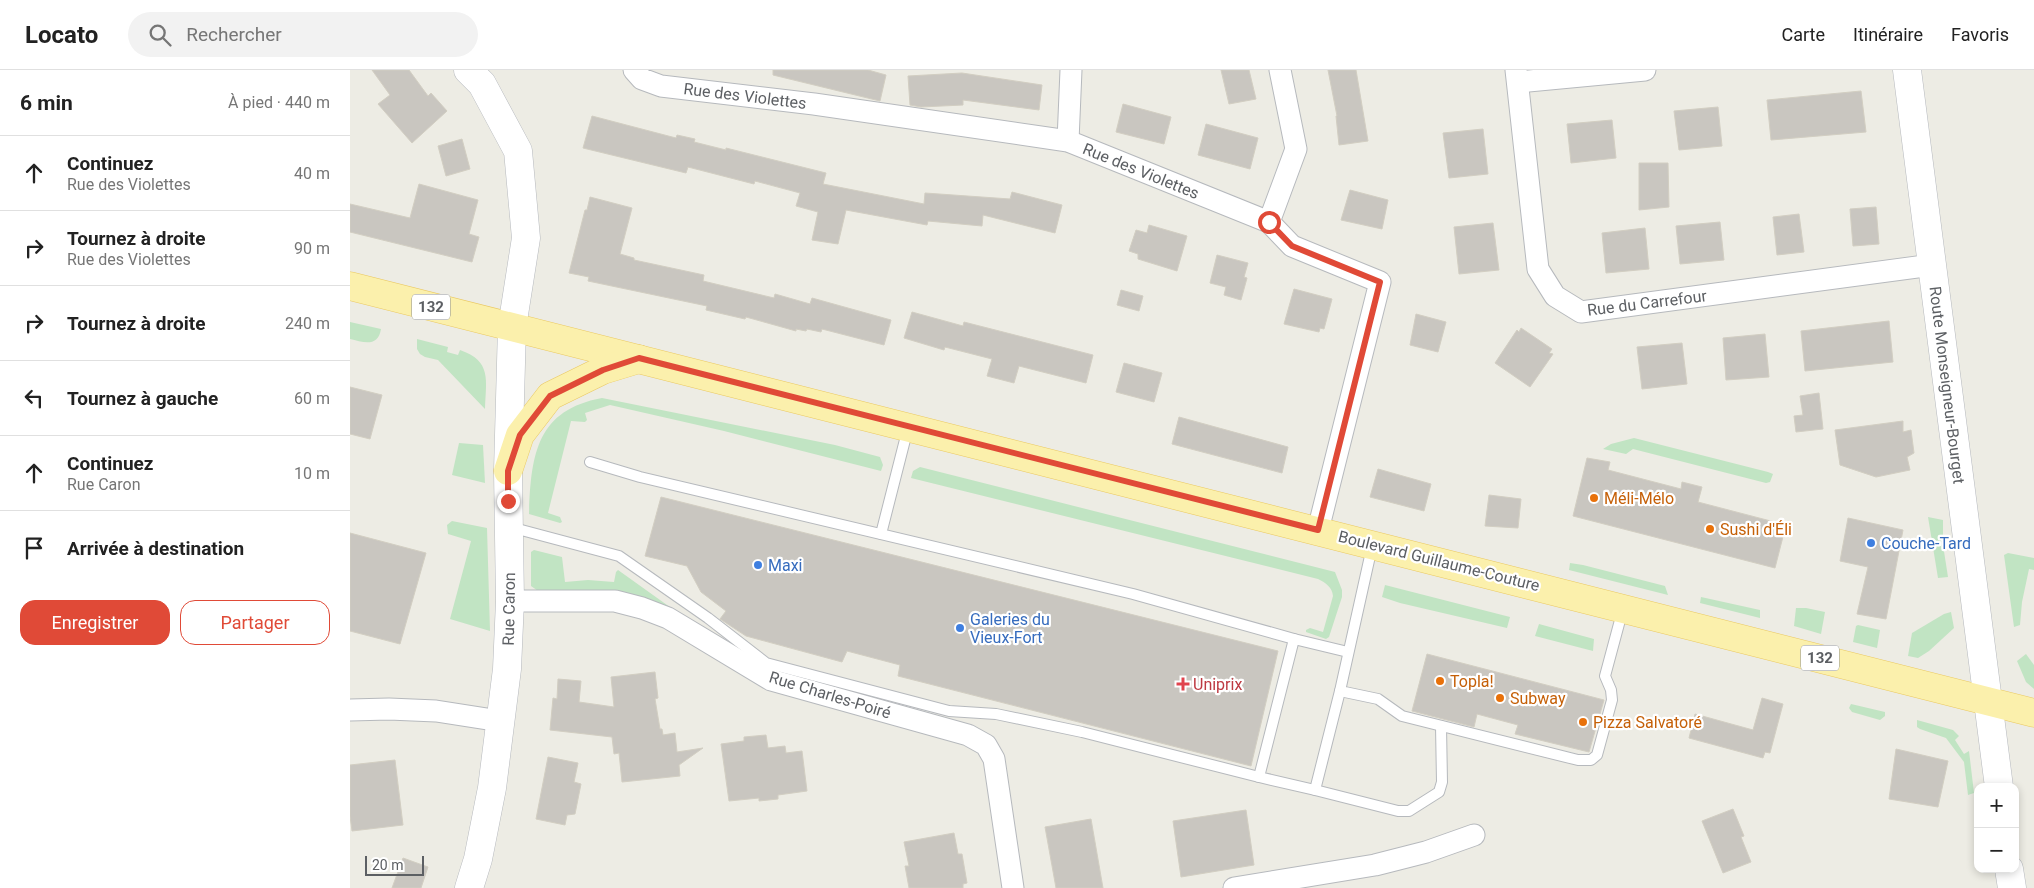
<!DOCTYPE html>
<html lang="fr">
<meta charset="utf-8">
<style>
body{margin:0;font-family:Roboto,sans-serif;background:#f2f2f2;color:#222}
.controls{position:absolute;right:15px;bottom:15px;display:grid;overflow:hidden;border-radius:10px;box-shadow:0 2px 8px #0003}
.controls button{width:45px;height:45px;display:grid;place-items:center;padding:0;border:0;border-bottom:1px solid #e0e0e0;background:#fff;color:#222;font:25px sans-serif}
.scale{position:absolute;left:15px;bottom:12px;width:59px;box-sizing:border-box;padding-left:5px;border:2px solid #5c5f63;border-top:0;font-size:14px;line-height:18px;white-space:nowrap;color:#5c5f63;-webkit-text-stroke:4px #fff;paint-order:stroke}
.stop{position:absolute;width:15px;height:15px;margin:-11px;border:4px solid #e04a37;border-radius:50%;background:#fff}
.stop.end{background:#e04a37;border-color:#fff;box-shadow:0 1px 5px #0008}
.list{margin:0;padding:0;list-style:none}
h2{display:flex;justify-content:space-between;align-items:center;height:65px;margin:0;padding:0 20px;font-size:21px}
h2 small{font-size:16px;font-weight:400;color:#767676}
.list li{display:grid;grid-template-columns:32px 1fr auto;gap:15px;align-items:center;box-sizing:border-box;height:75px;padding:0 20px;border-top:1px solid #e0e0e0}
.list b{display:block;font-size:19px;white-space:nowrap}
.list p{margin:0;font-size:16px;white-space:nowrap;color:#767676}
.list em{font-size:16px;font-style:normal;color:#767676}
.actions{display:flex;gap:10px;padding:15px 20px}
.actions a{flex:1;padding:11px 0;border:1px solid #e04a37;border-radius:15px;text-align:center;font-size:18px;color:#e04a37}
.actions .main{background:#e04a37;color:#fff}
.icon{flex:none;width:28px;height:28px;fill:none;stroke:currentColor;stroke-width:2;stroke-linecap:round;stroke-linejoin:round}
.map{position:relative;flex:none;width:1684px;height:818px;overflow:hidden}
header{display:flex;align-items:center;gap:30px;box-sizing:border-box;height:70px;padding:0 25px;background:#fff;border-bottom:1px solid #e0e0e0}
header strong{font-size:24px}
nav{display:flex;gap:28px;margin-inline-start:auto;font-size:18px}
.search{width:350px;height:45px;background:#f2f2f2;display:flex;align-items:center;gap:12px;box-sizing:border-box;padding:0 18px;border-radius:28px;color:#767676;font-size:19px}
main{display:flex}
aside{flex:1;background:#fff}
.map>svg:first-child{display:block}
.green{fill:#c1e4c3}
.building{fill:#c9c6c0;stroke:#d2cec2}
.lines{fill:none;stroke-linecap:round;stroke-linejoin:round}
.lane-casing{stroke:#b6b9bd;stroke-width:12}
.street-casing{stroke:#b6b9bd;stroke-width:23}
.secondary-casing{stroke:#b5b8bd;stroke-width:29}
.primary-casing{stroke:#eac861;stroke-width:29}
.lane{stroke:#fff;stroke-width:10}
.street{stroke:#fff;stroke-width:21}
.secondary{stroke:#fff;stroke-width:28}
.primary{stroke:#fbf0ac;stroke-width:28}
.route{stroke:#e04a37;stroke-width:6}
.food-dot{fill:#e8710a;stroke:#fff;stroke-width:2}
.shop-dot{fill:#3f7fe0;stroke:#fff;stroke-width:2}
.health-dot{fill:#e0444e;stroke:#fff;stroke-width:2}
.labels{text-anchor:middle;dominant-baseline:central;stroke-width:4.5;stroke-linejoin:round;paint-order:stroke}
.shield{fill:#fff;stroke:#8d8f92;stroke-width:1}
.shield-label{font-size:15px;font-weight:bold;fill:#5c5f63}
.street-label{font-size:16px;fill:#5c5f63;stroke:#fff}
.food-label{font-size:16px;fill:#c56008;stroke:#fff;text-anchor:start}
.shop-label{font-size:16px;fill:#366cbe;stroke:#fff;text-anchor:start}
.health-label{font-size:16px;fill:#be3a42;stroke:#fff;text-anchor:start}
</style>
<header>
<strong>Locato</strong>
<div class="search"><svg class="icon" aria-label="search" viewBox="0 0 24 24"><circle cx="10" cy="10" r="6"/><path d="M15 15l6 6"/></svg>Rechercher</div>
<nav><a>Carte</a><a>Itinéraire</a><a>Favoris</a></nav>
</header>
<main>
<aside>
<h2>6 min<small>À pied · 440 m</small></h2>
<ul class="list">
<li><svg class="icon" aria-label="ahead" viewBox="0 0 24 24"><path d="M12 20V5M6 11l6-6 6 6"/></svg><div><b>Continuez</b><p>Rue des Violettes</p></div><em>40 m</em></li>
<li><svg class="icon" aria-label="right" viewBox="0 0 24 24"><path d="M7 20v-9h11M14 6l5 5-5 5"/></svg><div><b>Tournez à droite</b><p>Rue des Violettes</p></div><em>90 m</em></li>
<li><svg class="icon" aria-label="right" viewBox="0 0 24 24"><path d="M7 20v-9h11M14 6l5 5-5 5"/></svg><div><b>Tournez à droite</b></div><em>240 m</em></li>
<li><svg class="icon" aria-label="left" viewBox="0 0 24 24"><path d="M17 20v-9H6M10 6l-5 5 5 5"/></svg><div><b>Tournez à gauche</b></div><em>60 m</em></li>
<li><svg class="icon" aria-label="ahead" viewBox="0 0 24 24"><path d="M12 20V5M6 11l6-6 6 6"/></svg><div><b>Continuez</b><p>Rue Caron</p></div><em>10 m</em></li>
<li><svg class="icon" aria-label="arrive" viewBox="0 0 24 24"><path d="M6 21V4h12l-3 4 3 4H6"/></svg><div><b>Arrivée à destination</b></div></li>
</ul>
<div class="actions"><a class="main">Enregistrer</a><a>Partager</a></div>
</aside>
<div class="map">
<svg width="1684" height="818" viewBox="0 0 1684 818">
<rect width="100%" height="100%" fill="#edece4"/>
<g class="green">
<path d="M0 252 31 259C28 278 13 272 0 269Z"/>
<path d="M67 269 98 277 97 282 108 285 110 280C142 291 136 310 135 339L88 290 75 287 70 284 67 279Z"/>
<path d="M252 328 485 375 530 387 533 395 531 401 374 361 260 335 235 343 237 350 235 352 221 351 198 443 210 447 212 452 210 453 179 444C181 386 186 340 252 328Z"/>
<polygon points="1284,368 1418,402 1423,404 1420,412 1416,413 1283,379 1276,384 1253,379 1261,374"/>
<polygon points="109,373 133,375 135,413 102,405"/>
<path d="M570 397 985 502 992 520V527L979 567 976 569 956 562V560L960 558 973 562 983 526C982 517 976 513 968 509L561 408 563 401Z"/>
<polygon points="1578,447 1593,450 1593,475 1598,507 1588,508"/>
<polygon points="102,451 137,458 140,561 100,549 121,471 98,464 97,455"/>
<polygon points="184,480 212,487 215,512 238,510 264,512 266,502 268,500 324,540 292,527 279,524 191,523 181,516 181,482"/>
<polygon points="1658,483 1684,488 1684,500 1679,499 1672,532 1670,555 1664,557 1654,485"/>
<polygon points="1220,493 1233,495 1315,516 1318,525 1219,500"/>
<polygon points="1035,515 1160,547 1157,558 1050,533 1032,527"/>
<polygon points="1351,527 1410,540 1410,548 1350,533"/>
<polygon points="1446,538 1456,538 1475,542 1471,564 1444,556"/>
<polygon points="1601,542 1604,558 1579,581 1568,588 1558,586 1562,563 1594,544"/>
<polygon points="1189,554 1244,569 1243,581 1185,566"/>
<polygon points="1508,555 1530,560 1527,578 1503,572 1506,556"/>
<polygon points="1676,584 1684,595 1684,619 1676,612 1667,591"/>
<polygon points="1501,634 1535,642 1535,646 1530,650 1502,642 1499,638"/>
<polygon points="1567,650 1603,660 1609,666 1605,670 1614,684 1619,681 1624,723 1618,725 1614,692 1596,668 1570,659 1567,657"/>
</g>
<g class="building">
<polygon points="22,0 59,0 78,26 81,23 97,41 62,73 28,34 40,25"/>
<polygon points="423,0 518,0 536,5 530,31 423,5"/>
<polygon points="871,0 899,0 906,29 879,34"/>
<polygon points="978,0 1006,0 1018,71 989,75 986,46 987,46"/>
<polygon points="612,3 692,15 689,40 613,30 613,35 571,37 560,35 558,6"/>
<polygon points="1511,21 1516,62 1421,70 1417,30"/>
<polygon points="773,34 821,47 814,74 766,62"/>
<polygon points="1368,37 1372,76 1329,80 1324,41"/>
<polygon points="242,46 326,68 327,65 345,69 344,72 376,80 376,78 476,103 473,114 574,134 575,123 660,129 662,122 712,135 705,163 633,145 632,156 578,151 577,155 496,140 488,174 462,170 468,142 446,136 450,123 405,111 404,114 338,97 336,103 233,78"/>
<polygon points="1262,50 1266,88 1221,93 1217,54"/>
<polygon points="856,54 908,68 900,99 848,85"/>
<polygon points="1133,59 1138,104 1099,108 1093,63"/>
<polygon points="112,69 120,99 96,106 88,76"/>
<polygon points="1289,93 1318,93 1319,137 1289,140"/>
<polygon points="69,114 128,130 119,164 129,167 122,192 0,162 0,134 60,148"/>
<polygon points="1000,120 1038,130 1032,159 991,150"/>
<polygon points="240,127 282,138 270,184 284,188 284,190 354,205 353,211 424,228 425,224 460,234 462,228 541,250 534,275 472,259 471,262 457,259 456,261 446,259 446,261 396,247 395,249 356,240 357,236 238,211 239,207 219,203 235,140 237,140"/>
<polygon points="1526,137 1529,174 1503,176 1500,139"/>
<polygon points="1449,144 1454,182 1427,185 1423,147"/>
<polygon points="1370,152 1374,190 1330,194 1326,156"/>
<polygon points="1143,153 1149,200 1109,204 1104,157"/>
<polygon points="799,155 837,166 827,201 788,189 788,184 779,181 786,160 797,163"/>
<polygon points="1295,158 1299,199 1256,203 1252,163"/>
<polygon points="867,185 898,193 894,207 897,208 891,230 874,225 876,217 860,213"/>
<polygon points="944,219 982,229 974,259 970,258 969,262 934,254"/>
<polygon points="771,220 793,226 789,241 767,235"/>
<polygon points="562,242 613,256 614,252 743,285 736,313 669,296 664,313 637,306 642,289 595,277 594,280 554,268"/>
<polygon points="1066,244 1096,252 1088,282 1060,275"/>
<polygon points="1539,251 1543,292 1455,301 1451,261"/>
<polygon points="1171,258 1202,279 1199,283 1203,284 1180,317 1145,293 1167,260 1169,262"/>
<polygon points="1415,264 1419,307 1376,310 1373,268"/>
<polygon points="1332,273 1337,314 1292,319 1287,277"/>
<polygon points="774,293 812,303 804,332 766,322"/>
<polygon points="0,317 32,325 20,369 0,364"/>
<polygon points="1469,323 1473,359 1446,362 1444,346 1453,345 1450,326"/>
<polygon points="829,347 938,377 932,403 822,374"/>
<polygon points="1553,351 1553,362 1561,360 1564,383 1557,387 1560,400 1526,407 1490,395 1485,360"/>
<polygon points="1237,388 1260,392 1258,400 1331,419 1332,412 1352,417 1348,432 1436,455 1425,498 1223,446"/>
<polygon points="1028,399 1081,414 1074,441 1020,427"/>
<polygon points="1139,425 1171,429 1168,458 1135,456"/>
<polygon points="311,427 928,581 901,696 548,606 550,595 497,581 492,592 396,566 370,549 376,541 351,522 337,496 295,486"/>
<polygon points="1498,448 1553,460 1536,549 1507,544 1518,497 1490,491"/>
<polygon points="0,463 76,483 50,574 0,561"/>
<polygon points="1077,584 1254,630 1239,682 1165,664 1168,655 1127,644 1124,657 1062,641"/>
<polygon points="305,602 308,628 305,629 310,659 312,659 313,665 325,663 327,682 353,678 329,695 330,706 272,712 269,683 264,684 262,667 200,660 203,628 207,629 208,609 231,611 229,632 264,637 261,607"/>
<polygon points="1412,628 1433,634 1420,683 1415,682 1413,688 1339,668 1345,644 1403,660"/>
<polygon points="416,665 418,678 435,676 436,683 452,681 457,721 428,725 428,729 409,731 409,728 379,731 371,674 394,671 394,667"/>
<polygon points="1546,679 1598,691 1588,737 1539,729"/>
<polygon points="198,687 228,693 224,712 231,714 225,744 217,745 215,755 186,749"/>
<polygon points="45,690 53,755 2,761 0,746 0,695"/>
<polygon points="1383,739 1394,766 1391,767 1401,792 1373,803 1352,751"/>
<polygon points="896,740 904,795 831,807 823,751"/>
<polygon points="741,749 753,818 706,818 695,757"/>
<polygon points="604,763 608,784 612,784 617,813 613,814 613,818 559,818 555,796 559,796 554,772"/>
<polygon points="53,788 78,797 71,818 42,818"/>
</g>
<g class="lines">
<g class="lane-casing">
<g id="lane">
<polyline points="240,392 290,407 783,524 944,569"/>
<polyline points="160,457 269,486 358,548 416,593 599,641 646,644 732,662 909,707"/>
<polyline points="531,464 558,358"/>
<polyline points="1022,477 990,621 1028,629 1052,646 1228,690 1241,690 1247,685 1262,630 1261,620 1255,606 1273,539"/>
<polyline points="990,621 965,720 1048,741 1059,741 1089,722 1092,712 1091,656"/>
<polyline points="965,720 909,707 944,569 998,582"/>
</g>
</g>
<g class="street-casing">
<g id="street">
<polyline points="284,0 292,9 311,16 464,34 718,71 919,152 942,176 1030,212 968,460"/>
<polyline points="1166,0 1188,199 1205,226 1231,242 1582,195"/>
<polyline points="1168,12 1295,0"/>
<polyline points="718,71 721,0"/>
<polyline points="919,152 946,79 930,0"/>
<polyline points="160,531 265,531 292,538 318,548 421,610 618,665 636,675 644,689 663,818"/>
<polyline points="0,640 39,639 86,641 150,651"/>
<polyline points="884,818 1025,795 1076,782 1124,765"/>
</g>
</g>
<g class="secondary-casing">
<g id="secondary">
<polyline points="118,0 132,14 168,81 176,168 162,257 158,401 160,531 157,599 142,718 128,789 119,818"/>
<polyline points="1557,0 1649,717"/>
<polyline points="1659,799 1662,818"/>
</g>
</g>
<g class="primary-casing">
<g id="primary">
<polyline points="0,216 1684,643"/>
<polyline points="158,401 170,365 200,326 253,300 289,289"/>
</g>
</g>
<use href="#lane" class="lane"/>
<use href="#street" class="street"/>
<use href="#secondary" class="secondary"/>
<use href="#primary" class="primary"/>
</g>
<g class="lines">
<polyline class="route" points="158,431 158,401 170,365 200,326 253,300 289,288 968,460 1030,212 942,176 919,152"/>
</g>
<g class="food-dot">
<circle cx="1244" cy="428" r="5"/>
<circle cx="1360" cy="459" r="5"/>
<circle cx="1090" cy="611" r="5"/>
<circle cx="1150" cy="628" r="5"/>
<circle cx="1233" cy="652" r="5"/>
</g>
<g class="shop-dot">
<circle cx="1521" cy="473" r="5"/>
<circle cx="408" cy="495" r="5"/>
<circle cx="610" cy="558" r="5"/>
</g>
<path class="health-dot" d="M830.5 606.5h5v5h5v5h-5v5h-5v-5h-5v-5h5z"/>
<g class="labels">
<g class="shield">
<rect x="62" y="224.5" width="38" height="25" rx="4"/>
<rect x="1451" y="575.5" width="38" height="25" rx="4"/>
</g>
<g class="shield-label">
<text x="81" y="237">132</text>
<text x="1470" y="588">132</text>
</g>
<g class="street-label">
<text transform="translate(395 26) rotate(7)">Rue des Violettes</text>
<text transform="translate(791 101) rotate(22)">Rue des Violettes</text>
<text transform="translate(1297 233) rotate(-7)">Rue du Carrefour</text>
<text transform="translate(1597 315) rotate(83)">Route Monseigneur-Bourget</text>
<text transform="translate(1089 491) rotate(14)">Boulevard Guillaume-Couture</text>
<text transform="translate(159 539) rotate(-89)">Rue Caron</text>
<text transform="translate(480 625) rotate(17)">Rue Charles-Poiré</text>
</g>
<g class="food-label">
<text x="1254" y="428">Méli-Mélo</text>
<text x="1370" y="459">Sushi d'Éli</text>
<text x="1100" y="611">Topla!</text>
<text x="1160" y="628">Subway</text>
<text x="1243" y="652">Pizza Salvatoré</text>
</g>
<g class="shop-label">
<text x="1531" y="473">Couche-Tard</text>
<text x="418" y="495">Maxi</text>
<text x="620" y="549">Galeries du<tspan x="620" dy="18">Vieux-Fort</tspan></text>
</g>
<g class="health-label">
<text x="843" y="614">Uniprix</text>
</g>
</g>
</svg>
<div class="controls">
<button>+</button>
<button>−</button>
</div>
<div class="scale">20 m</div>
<div class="stop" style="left:919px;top:152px"></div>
<div class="stop end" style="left:158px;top:431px"></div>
</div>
</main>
